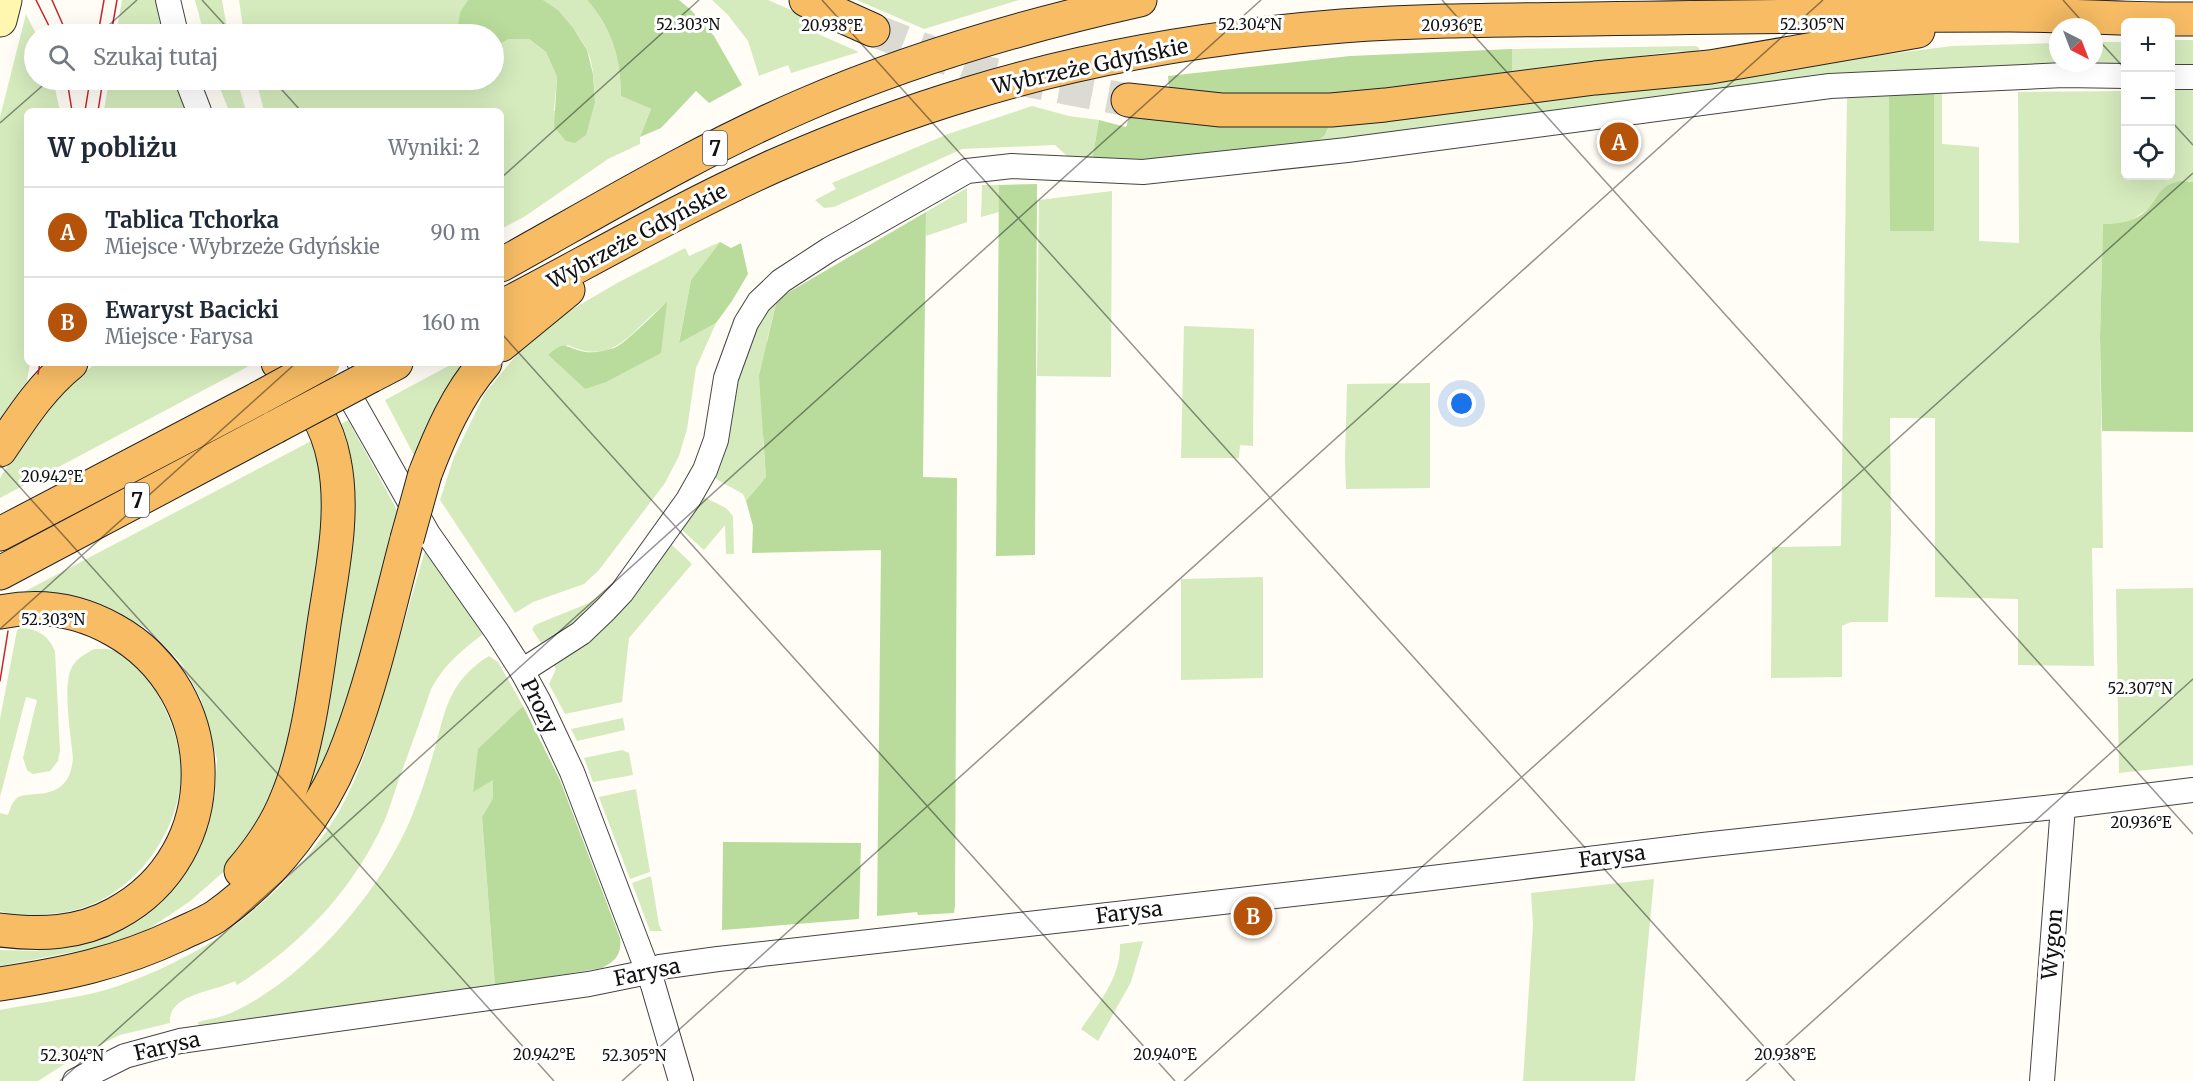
<!DOCTYPE html>
<html lang="pl">
<meta charset="utf-8">
<style>
body{margin:0;font-family:Merriweather,serif;background:#f6f6f7;color:#1f2937}
.controls{position:absolute;right:18px;top:18px;display:grid;overflow:hidden;border-radius:9px;box-shadow:0 6px 24px #0002}
.controls button{width:54px;height:54px;display:grid;place-items:center;padding:0;border:0;border-bottom:2px solid #e0e1e3;background:#fff;color:#1f2937;font:30px sans-serif}
.compass{position:absolute;left:2049px;top:18px;width:54px;height:54px;border-radius:50%;background:#fff;box-shadow:0 6px 24px #0002;rotate:138deg}
.you{position:absolute;left:1462px;top:404px;width:21px;height:21px;margin:-15px;border:4px solid #fff;border-radius:50%;background:#1a73e8;box-shadow:0 0 0 9px #1a73e833}
.badge{display:grid;place-items:center;width:39px;height:39px;border-radius:50%;background:#b45309;color:#fff;font-size:20px;font-weight:700}
.pin{position:absolute;translate:-50% -50%;border:3px solid #fff;box-shadow:0 2px 6px #0006}
.list{margin:0;padding:0;list-style:none}
h2{display:flex;justify-content:space-between;align-items:center;height:78px;margin:0;padding:0 24px;font-size:26px}
h2 small{font-size:20px;font-weight:400;color:#747a83}
.list li{display:grid;grid-template-columns:39px 1fr auto;gap:18px;align-items:center;box-sizing:border-box;height:90px;padding:0 24px;border-top:2px solid #e0e1e3}
.list b{display:block;font-size:22px;white-space:nowrap}
.list p{margin:0;font-size:20px;white-space:nowrap;color:#747a83}
.list em{font-size:20px;font-style:normal;color:#747a83}
.icon{flex:none;width:33px;height:33px;fill:none;stroke:currentColor;stroke-width:2;stroke-linecap:round;stroke-linejoin:round}
.map{position:relative;flex:none;width:2193px;height:1081px;overflow:hidden}
.search{position:absolute;background:#fff;box-shadow:0 6px 24px #0002;left:24px;top:24px;width:480px;height:66px;display:flex;align-items:center;gap:15px;box-sizing:border-box;padding:0 21px;border-radius:33px;color:#747a83;font-size:22px}
.panel{position:absolute;background:#fff;box-shadow:0 6px 24px #0002;left:24px;top:108px;width:480px;height:258px;border-radius:9px}
.map>svg:first-child{display:block}
.green{fill:#d5ebbd;fill-rule:evenodd}
.forest{fill:#b9dc9c}
.lines{fill:none;stroke-linecap:round;stroke-linejoin:round}
.trunk-tunnel{stroke:#dbdad3;stroke-width:33;stroke-dasharray:33 16;stroke-linecap:butt}
.minor-casing{stroke:#444;stroke-width:26}
.secondary-casing{stroke:#333;stroke-width:35}
.trunk-casing{stroke:#222;stroke-width:35}
.minor{stroke:#fff;stroke-width:24}
.secondary{stroke:#fff6b0;stroke-width:33}
.trunk{stroke:#f7bc64;stroke-width:33}
.tram{stroke:#c4262e;stroke-width:1.5}
.trunk-bridge-casing{stroke:#222;stroke-width:35;stroke-linecap:butt}
.trunk-bridge{stroke:#f7bc64;stroke-width:33}
.ticks{fill:none;stroke:#111;stroke-width:1.5;stroke-opacity:0.45}
.labels{text-anchor:middle;dominant-baseline:central;stroke-width:6;stroke-linejoin:round;paint-order:stroke}
.shield{fill:#fff;stroke:#585858;stroke-width:1.5}
.shield-label{font-size:20px;font-weight:bold;fill:#111}
.street-label{font-size:21px;fill:#111;stroke:#fff}
.ticks-label{font-size:15px;text-anchor:middle;fill:#111;stroke:#fff;stroke-width:6;stroke-linejoin:round;paint-order:stroke}
</style>
<div class="map">
<svg width="2193" height="1081" viewBox="0 0 2193 1081">
<rect width="100%" height="100%" fill="#fffdf5"/>
<g class="green">
<polygon points="122,0 156,0 162,34 116,34"/>
<polygon points="195,0 222,0 228,34 204,34"/>
<polygon points="239,0 468,0 460,12 458,24 465,34 244,34"/>
<path d="M543 0H587C612 28 621 59 621 96L651 109 640 137V144L608 159 524 217 501 229V111H264L256 80H494V47L509 39H529L546 52 557 77 554 111 595 102C594 85 594 65 587 50 578 32 559 11 543 0Z"/>
<polygon points="712,0 768,0 821,23 818,34 859,52 791,73 788,65 759,76 748,41 728,15"/>
<polygon points="857,0 1019,0 924,29"/>
<polygon points="26,14 36,34 34,34 34,80 53,80 60,111 27,111 27,363 30,363 26,387 0,425 0,117"/>
<polygon points="2170,40 2193,40 2193,70 2171,70"/>
<polygon points="2094,42 2125,42 2125,71 1310,143 1327,132 1329,125 1952,46 2058,43 2058,63 2094,63"/>
<polygon points="1696,46 1699,48 1699,52 1693,53 1677,51 1512,74 1512,49"/>
<polygon points="109,80 175,80 185,111 104,111"/>
<polygon points="217,80 237,80 246,111 229,111"/>
<polygon points="2171,90 2193,90 2193,182 2189,181 2132,220 2120,224 2103,225 2100,337 2103,548 2092,548 2094,666 2018,665 2018,599 1935,597 1935,418 1890,418 1891,530 1888,622 1851,622 1842,626 1842,677 1771,678 1772,547 1841,546 1847,95 1889,94 1934,230 1934,93 1942,94 1942,144 1979,147 1979,241 2019,243 2018,92 2125,91 2126,176 2170,176"/>
<polygon points="1032,106 1069,116 1099,120 1092,161 1067,156 1055,145 962,149 834,207 824,208 815,200 836,189 832,183 948,134"/>
<polygon points="982,185 999,185 999,212 981,217"/>
<polygon points="967,188 967,222 926,236 926,212"/>
<polygon points="1112,191 1111,377 1037,376 1039,200"/>
<path d="M720 242 691 280 679 342 716 323 696 368 687 429 679 456 665 483 599 570 584 584 533 602 515 613 440 500 454 457 485 393 519 352 552 321 619 282 685 248 689 256ZM667 303 585 389 548 355 568 345C617 368 632 327 667 303Z"/>
<polygon points="777,299 767,340 763,438 766,477 746,501 743,494 716,479 714,470 744,349 766,311"/>
<polygon points="1184,326 1254,329 1253,446 1240,445 1239,458 1181,458"/>
<polygon points="96,363 248,363 251,365 0,498 0,478 27,435 44,412 75,380"/>
<polygon points="454,363 468,363 417,461 385,400"/>
<polygon points="1430,383 1430,488 1346,489 1345,459 1347,384"/>
<polygon points="348,420 397,510 347,712 330,754 298,812 352,529 355,491 351,461 341,424"/>
<polygon points="313,440 317,448 324,512 318,566 287,744 272,797 253,837 228,868 189,902 147,930 99,947 0,966 0,950 36,951 101,936 131,924 168,890 205,829 215,797 217,759 201,699 182,664 149,630 123,616 82,598 49,593 14,597"/>
<polygon points="706,498 726,508 733,516 734,554 726,554 725,525 704,550 683,531 682,524 699,499"/>
<polygon points="672,545 692,564 629,638 622,702 565,714 549,684 556,669 553,663 664,546"/>
<path d="M425 551 483 634C461 651 445 664 431 689 421 719 410 749 399 779 394 793 390 808 384 822 352 891 301 945 237 985L235 981C214 992 167 994 170 1023L120 1035 74 1058 38 1081H0V1010C31 1004 63 1000 94 993 133 984 197 954 229 930 275 896 324 845 348 794 366 757 377 717 388 678 401 636 412 593 425 551Z"/>
<polygon points="1263,577 1263,678 1181,680 1181,579"/>
<polygon points="614,585 584,618 544,648 532,629 535,625 589,603"/>
<polygon points="2193,588 2193,765 2119,773 2116,589"/>
<path d="M20 628C38 629 48 635 55 651L60 751 58 761 50 771 33 774 27 770 23 758 37 700 26 697 0 797V719L17 630Z"/>
<path d="M94 649C100 649 107 648 112 650 131 655 145 675 155 690 170 715 182 747 181 777 177 841 125 906 59 913 40 915 18 918 0 911V813L8 815C10 809 12 802 17 798 23 794 30 795 36 794 60 793 71 782 73 758 71 737 62 684 72 667 77 658 85 654 94 649Z"/>
<path d="M489 656 498 662 523 706 479 749 473 791 493 779V798L482 817 495 986 199 1027 198 1022C210 1019 222 1017 233 1012 309 977 386 886 415 808 423 789 429 768 435 748 440 730 444 708 454 691 462 677 475 664 489 656Z"/>
<polygon points="623,718 625,730 577,741 571,729"/>
<polygon points="622,750 629,753 633,775 593,782 584,758"/>
<polygon points="636,789 650,872 630,879 599,797"/>
<polygon points="651,876 659,925 662,931 650,931 632,883"/>
<polygon points="1654,879 1635,1081 1523,1081 1533,925 1531,893"/>
<path d="M1143 941 1131 982 1098 1041 1081 1029C1099 1003 1121 977 1120 944Z"/>
</g>
<g class="forest">
<polygon points="468,0 543,0 558,10 573,28 587,50 593,74 595,102 586,135 575,143 566,141 554,127 557,77 546,52 529,39 509,39 494,47 494,34 465,34 458,24 460,12"/>
<path d="M587 0H679L691 10 714 36 742 85 709 103 696 91 661 128 640 137 651 109 621 96C621 59 612 28 587 0Z"/>
<path d="M1512 49V74C1439 84 1366 96 1293 97 1251 98 1210 94 1169 90L1168 76 1350 56Z"/>
<polygon points="1934,93 1934,231 1890,231 1889,94"/>
<path d="M1130 115C1196 125 1261 130 1329 125 1326 137 1321 139 1310 143L1198 159 1092 161 1099 120 1126 127Z"/>
<path d="M2181 181 2193 182V432L2102 431 2100 337 2103 224C2119 224 2135 222 2147 210 2160 196 2159 185 2181 181Z"/>
<polygon points="1037,184 1035,555 996,556 999,185"/>
<polygon points="926,212 923,477 957,478 955,906 954,913 918,915 917,912 877,916 881,550 752,553 753,526 746,501 766,477 759,376 777,299"/>
<polygon points="720,242 731,248 741,243 748,274 732,301 716,323 679,343 691,280"/>
<path d="M667 302 661 353 606 382 585 389 548 355C565 341 562 346 581 351 591 354 604 351 614 348 625 344 656 312 667 302Z"/>
<path d="M523 706 560 780 620 938C622 954 616 961 602 968L495 986 482 817 493 798V780L473 792 478 749Z"/>
<polygon points="723,842 861,843 859,919 722,930"/>
</g>
<g class="lines">
<polyline class="trunk-tunnel" points="873,30 982,72 1128,100"/>
<g class="minor-casing">
<g id="minor">
<polyline points="168,0 176,34"/>
<polyline points="2170,77 2193,77"/>
<polyline points="187,80 199,111"/>
<polyline points="331,363 428,534 497,632 522,671 539,702 572,772 653,985 681,1081"/>
<polyline points="522,671 581,633 605,610 622,592 688,500 705,470 716,440 726,378 746,323 759,302 781,281 830,249 967,171 1012,166 1143,172 1347,150 1830,86 2064,75 2126,76"/>
<polyline points="75,1081 125,1056 180,1041 589,984 648,972 660,967 718,959 1399,882 1703,845 2063,806 2193,790"/>
<polyline points="2042,1081 2063,806"/>
</g>
</g>
<g class="secondary-casing">
<polyline id="secondary" points="0,20 5,0"/>
</g>
<g class="trunk-casing">
<g id="trunk">
<polyline points="806,0 873,30"/>
<polyline points="1128,100 1221,110 1331,110 1385,105 1595,78 1710,67 1918,31"/>
<path d="M501 265C600 210 698 151 802 106 908 60 1027 25 1140 0"/>
<path d="M501 307C591 260 681 208 774 166 838 138 904 113 971 93 1092 56 1217 36 1342 26 1423 20 1506 20 1587 19 1728 17 1868 15 2009 15 2070 15 2132 20 2193 19"/>
<polyline points="501,345 568,290"/>
<polyline points="371,376 396,363"/>
<path d="M0 450C21 419 41 387 71 363"/>
<path d="M425 474C440 435 457 395 485 363"/>
<polyline points="0,534 259,398"/>
<polyline points="0,573 275,427"/>
<path d="M0 612C40 604 79 610 114 630 224 691 228 854 115 914 79 934 40 935 0 930"/>
<path d="M241 871C259 850 277 824 287 798 308 748 316 678 324 624 332 571 345 513 334 460 327 422 305 390 278 363"/>
<path d="M0 984C65 974 119 963 178 935 190 929 204 924 215 917 274 876 324 811 349 743 374 677 389 607 407 539"/>
</g>
</g>
<use href="#minor" class="minor"/>
<use href="#secondary" class="secondary"/>
<use href="#trunk" class="trunk"/>
<g class="tram">
<polyline points="36,0 53,34"/>
<polyline points="52,0 67,34"/>
<polyline points="98,34 104,0"/>
<polyline points="111,34 117,0"/>
<polyline points="67,80 72,111"/>
<polyline points="85,111 90,80"/>
<polyline points="98,111 103,80"/>
<polyline points="38,374 40,363"/>
<polyline points="0,681 8,631"/>
</g>
<g class="trunk-bridge-casing">
<g id="trunk-bridge">
<polyline points="259,398 323,363"/>
<polyline points="275,427 371,376"/>
<polyline points="407,539 425,474"/>
</g>
</g>
<use href="#trunk-bridge" class="trunk-bridge"/>
</g>
<path class="ticks" d="M202 0 233 34M822 0 1795 1081M1442 0 2193 834M2063 0 2087 27M99 34 137 0M2094 35 2126 70M273 80 301 111M2170 120 2193 145M0 123 49 80M501 178 699 0M501 333 1175 1081M0 465 554 1081M0 629 296 363M60 1081 1261 0M622 1081 1823 0M1184 1081 2193 173M1746 1081 2193 679"/>
<g class="labels">
<g class="shield">
<rect x="703" y="131" width="24" height="34" rx="4.5"/>
<rect x="125" y="483" width="24" height="34" rx="4.5"/>
</g>
<g class="shield-label">
<text x="715" y="148">7</text>
<text x="137" y="500">7</text>
</g>
<g class="street-label">
<text transform="translate(1090 66) rotate(-12)">Wybrzeże Gdyńskie</text>
<text transform="translate(637 236) rotate(-28)">Wybrzeże Gdyńskie</text>
<text transform="translate(540 706) rotate(64)">Prozy</text>
<text transform="translate(1612 856) rotate(-7)">Farysa</text>
<text transform="translate(1129 912) rotate(-7)">Farysa</text>
<text transform="translate(2052 944) rotate(-85)">Wygon</text>
<text transform="translate(647 972) rotate(-12)">Farysa</text>
<text transform="translate(167 1046) rotate(-13)">Farysa</text>
</g>
</g>
<g class="ticks-label">
<text x="688" y="30">52.303°N</text>
<text x="1250" y="30">52.304°N</text>
<text x="1812" y="30">52.305°N</text>
<text x="832" y="31">20.938°E</text>
<text x="1452" y="31">20.936°E</text>
<text x="52" y="482">20.942°E</text>
<text x="53" y="625">52.303°N</text>
<text x="2140" y="694">52.307°N</text>
<text x="2141" y="828">20.936°E</text>
<text x="544" y="1060">20.942°E</text>
<text x="1165" y="1060">20.940°E</text>
<text x="1785" y="1060">20.938°E</text>
<text x="72" y="1061">52.304°N</text>
<text x="634" y="1061">52.305°N</text>
</g>
</svg>
<div class="controls">
<button>+</button>
<button>−</button>
<button><svg class="icon" aria-label="locate" viewBox="0 0 24 24"><circle cx="12" cy="12" r="6"/><path d="M12 2v4M12 18v4M2 12h4M18 12h4"/></svg></button>
</div>
<svg class="compass" viewBox="-18 -18 36 36"><path d="M0-13l5 13h-10z" fill="#e53935"/><path d="M0 13l5-13h-10z" fill="#747a83"/></svg>
<div class="you"></div>
<div class="pin badge" style="left:1619px;top:142px">A</div>
<div class="pin badge" style="left:1253px;top:916px">B</div>
<div class="search"><svg class="icon" aria-label="search" viewBox="0 0 24 24"><circle cx="10" cy="10" r="6"/><path d="M15 15l6 6"/></svg>Szukaj tutaj</div>
<section class="panel">
<h2>W pobliżu<small>Wyniki: 2</small></h2>
<ul class="list">
<li><span class="badge">A</span><div><b>Tablica Tchorka</b><p>Miejsce · Wybrzeże Gdyńskie</p></div><em>90 m</em></li>
<li><span class="badge">B</span><div><b>Ewaryst Bacicki</b><p>Miejsce · Farysa</p></div><em>160 m</em></li>
</ul>
</section>
</div>
